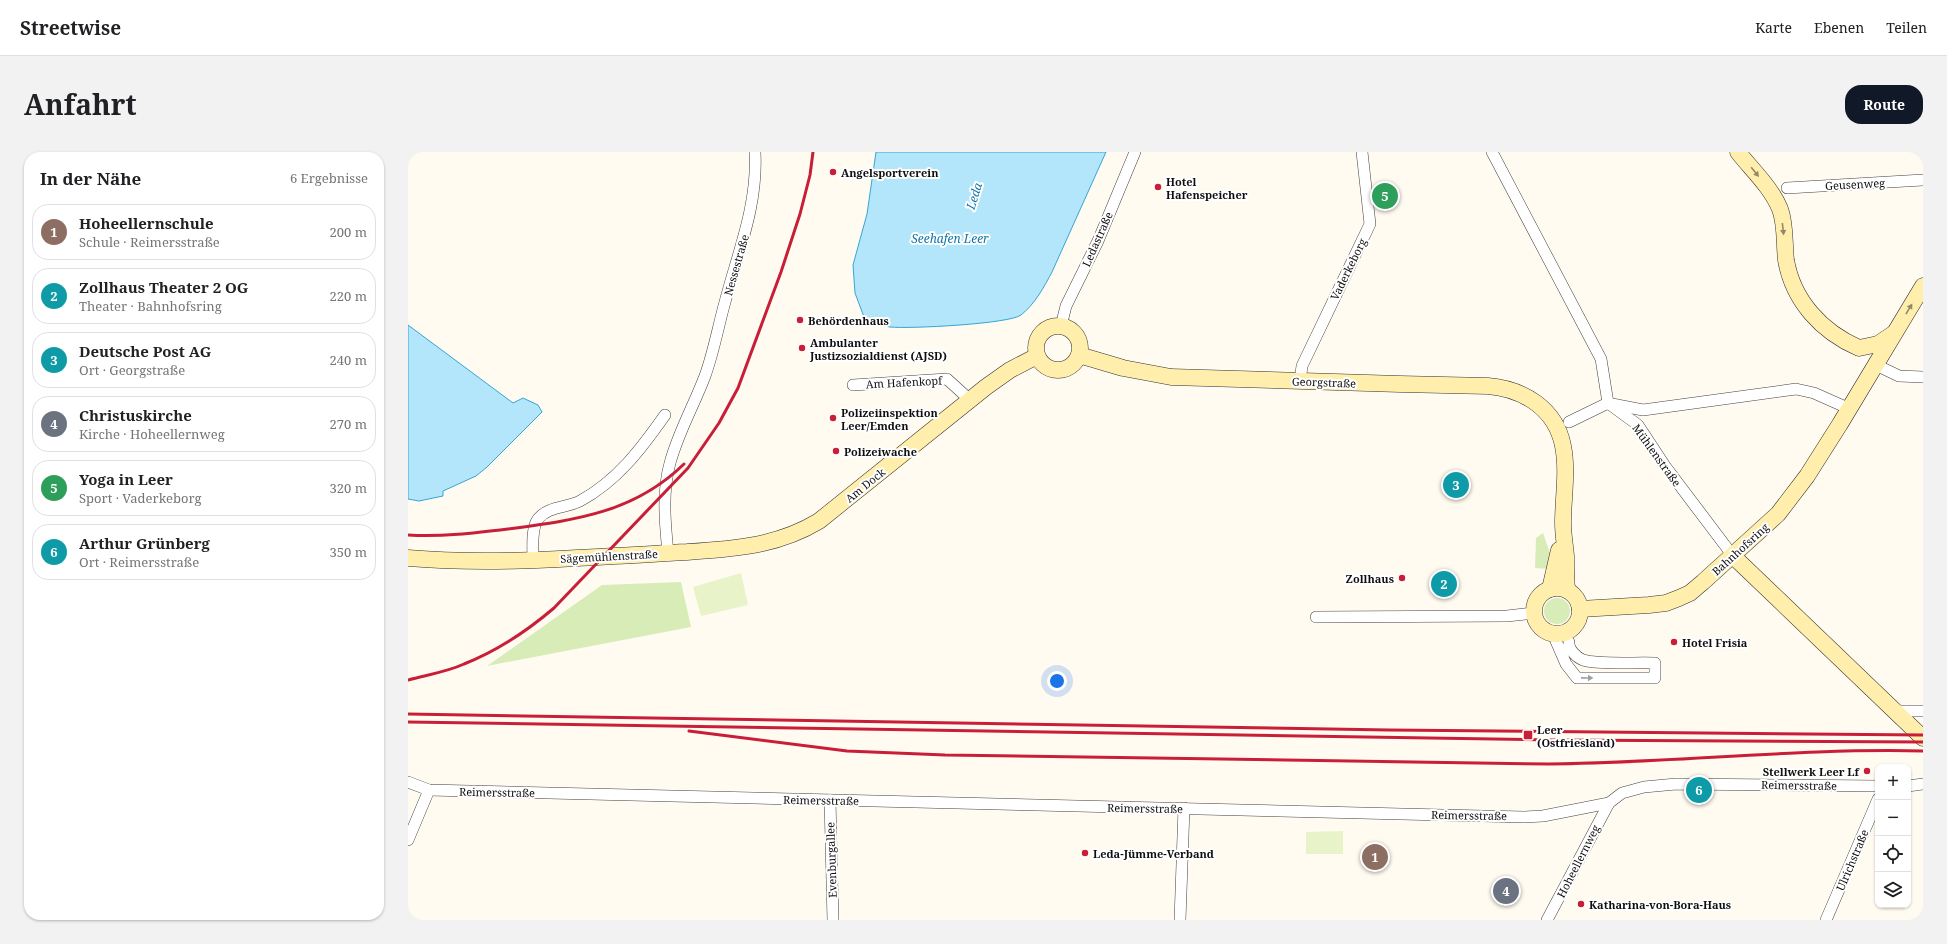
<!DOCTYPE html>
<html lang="de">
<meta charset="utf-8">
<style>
body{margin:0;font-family:"Noto Serif",serif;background:#f2f2f2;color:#202124}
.controls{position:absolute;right:12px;bottom:12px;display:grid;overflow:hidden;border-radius:8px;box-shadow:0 1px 3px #0004}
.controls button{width:36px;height:36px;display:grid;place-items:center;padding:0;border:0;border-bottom:1px solid #e0e0e0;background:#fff;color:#202124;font:20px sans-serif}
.you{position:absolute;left:649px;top:529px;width:14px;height:14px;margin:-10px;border:3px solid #fff;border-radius:50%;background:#1a73e8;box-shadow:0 0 0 6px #1a73e833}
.badge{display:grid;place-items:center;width:26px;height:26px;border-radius:50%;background:#111827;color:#fff;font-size:13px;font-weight:700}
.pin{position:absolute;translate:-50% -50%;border:2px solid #fff;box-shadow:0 1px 4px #0006}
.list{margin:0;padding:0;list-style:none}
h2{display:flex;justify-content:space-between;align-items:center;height:52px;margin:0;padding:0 16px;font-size:17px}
h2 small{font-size:13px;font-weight:400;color:#757577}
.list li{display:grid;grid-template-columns:26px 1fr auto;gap:12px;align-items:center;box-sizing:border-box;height:56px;margin:0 8px 8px;padding:0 8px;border:1px solid #e0e0e0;border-radius:16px}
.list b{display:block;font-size:15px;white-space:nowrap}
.list p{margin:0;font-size:13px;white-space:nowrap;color:#757577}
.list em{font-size:13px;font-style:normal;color:#757577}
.icon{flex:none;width:22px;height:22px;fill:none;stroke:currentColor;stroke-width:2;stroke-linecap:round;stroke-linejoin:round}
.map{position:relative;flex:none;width:1515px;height:768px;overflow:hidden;border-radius:16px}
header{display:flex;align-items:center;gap:24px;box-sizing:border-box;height:56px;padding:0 20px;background:#fff;border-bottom:1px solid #e0e0e0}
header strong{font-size:19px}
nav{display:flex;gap:22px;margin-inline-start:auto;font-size:14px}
.intro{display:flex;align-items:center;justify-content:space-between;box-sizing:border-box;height:96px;padding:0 24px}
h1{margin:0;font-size:28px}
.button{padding:10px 18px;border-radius:16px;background:#111827;color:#fff;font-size:14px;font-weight:700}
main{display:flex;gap:24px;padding:0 24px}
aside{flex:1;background:#fff;border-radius:16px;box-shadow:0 1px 3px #0004}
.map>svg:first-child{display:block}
.green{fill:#d8ecb8}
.pitch{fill:#e9f3ca}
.water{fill:#b3e6fa;stroke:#35a5d5}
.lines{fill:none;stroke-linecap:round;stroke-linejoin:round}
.street-casing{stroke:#424242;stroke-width:12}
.secondary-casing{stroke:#313131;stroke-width:17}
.street{stroke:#fff;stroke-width:11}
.secondary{stroke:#ffeeac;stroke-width:16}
.rail{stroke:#c81e37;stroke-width:3}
.oneway{fill:#938a65}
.oneway2{fill:#9f9f9f}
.poi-dot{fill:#c81e37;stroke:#fff;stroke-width:1.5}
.labels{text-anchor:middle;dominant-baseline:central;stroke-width:4;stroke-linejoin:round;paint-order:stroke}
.poi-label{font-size:11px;font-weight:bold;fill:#0f0f0f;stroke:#fff;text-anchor:start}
.street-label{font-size:11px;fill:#0f0f0f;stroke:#fff}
.water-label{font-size:12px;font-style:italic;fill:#1076a9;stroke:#fff}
</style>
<header>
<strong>Streetwise</strong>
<nav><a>Karte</a><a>Ebenen</a><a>Teilen</a></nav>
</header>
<div class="intro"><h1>Anfahrt</h1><a class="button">Route</a></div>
<main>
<aside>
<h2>In der Nähe<small>6 Ergebnisse</small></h2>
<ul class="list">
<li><span class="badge" style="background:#8d6e63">1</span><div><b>Hoheellernschule</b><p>Schule · Reimersstraße</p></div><em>200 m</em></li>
<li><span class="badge" style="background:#0f9aa8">2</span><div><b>Zollhaus Theater 2 OG</b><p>Theater · Bahnhofsring</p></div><em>220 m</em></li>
<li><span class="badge" style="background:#0f9aa8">3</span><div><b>Deutsche Post AG</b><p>Ort · Georgstraße</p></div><em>240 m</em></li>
<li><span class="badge" style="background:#6b7280">4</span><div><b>Christuskirche</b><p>Kirche · Hoheellernweg</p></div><em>270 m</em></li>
<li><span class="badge" style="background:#2e9e5b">5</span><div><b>Yoga in Leer</b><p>Sport · Vaderkeborg</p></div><em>320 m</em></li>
<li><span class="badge" style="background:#0f9aa8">6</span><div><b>Arthur Grünberg</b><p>Ort · Reimersstraße</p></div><em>350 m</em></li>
</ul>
</aside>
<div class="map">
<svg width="1515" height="768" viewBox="0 0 1515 768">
<rect width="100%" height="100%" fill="#fffbf1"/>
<g class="green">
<polygon points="1135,381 1142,401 1142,417 1127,416 1128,386"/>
<polygon points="273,430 283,475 79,514 194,433"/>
<circle cx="1149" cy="459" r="13"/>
</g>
<g class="pitch">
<polygon points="333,421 340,453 293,464 285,435"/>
<polygon points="935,679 935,702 898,702 898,680"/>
</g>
<g class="water">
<path d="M468 0H698L644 120C636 135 627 152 613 163 601 172 501 177 482 175 474 174 464 168 456 165L447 141 445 113 459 62Z"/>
<polygon points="0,173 105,251 115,246 130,253 134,260 79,315 68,324 35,339 35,344 11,349 0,347"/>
</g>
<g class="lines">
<g class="street-casing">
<g id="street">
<polyline points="1084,0 1193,207 1200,251 1230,273 1257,314 1325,404"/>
<polyline points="1379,36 1515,28"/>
<polyline points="653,174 658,154 690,89 727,0"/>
<polyline points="1468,213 1491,224 1515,225"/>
<polyline points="892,229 894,214 962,72 954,0"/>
<polyline points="445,233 539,227 562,248"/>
<polyline points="1204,252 1235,258 1388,237 1406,241 1442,257"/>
<polyline points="1161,270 1200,251"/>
<path d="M260 401C257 371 254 340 262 311 270 281 286 253 297 224 306 199 310 175 317 150 330 100 350 53 347 0"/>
<path d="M125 408C125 397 123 376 130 367 140 354 159 356 172 349 209 329 233 297 257 263"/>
<polyline points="908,465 1099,464 1126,461"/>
<path d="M1148 489 1158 512 1169 526H1247V511C1230 510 1190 513 1175 508 1168 505 1160 497 1161 490"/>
<polyline points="1488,559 1515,559"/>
<polyline points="0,630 21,638 1116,665 1135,664 1201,651 1214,641 1236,635 1268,632 1470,634"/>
<polyline points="1500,634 1515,632"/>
<polyline points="422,648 425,768"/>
<polyline points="0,688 21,638"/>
<polyline points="772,768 776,656"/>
<polyline points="1139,768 1201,651"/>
<polyline points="1418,768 1470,647"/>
</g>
</g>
<g class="secondary-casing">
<g id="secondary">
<path d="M1330 0C1344 18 1363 35 1372 57 1378 73 1376 92 1378 108 1385 149 1414 180 1451 196L1470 192 1485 182"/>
<circle cx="650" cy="196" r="22"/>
<path d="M671 203 715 216 763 225 992 232 1080 234C1116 237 1148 257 1155 294 1160 319 1155 346 1155 371 1155 382 1157 393 1158 404 1158 415 1158 427 1159 438"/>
<polyline points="1325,404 1515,586"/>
<path d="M0 406C69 412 138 408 206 404 231 403 255 401 279 400 326 397 370 394 411 369L578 235 602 218 629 204"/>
<circle cx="1149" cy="459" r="23"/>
<polyline points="1142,437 1151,398"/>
<polyline points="1172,457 1241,453 1258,451 1271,446 1282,441 1295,430 1370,362 1399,324 1432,272 1515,134"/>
</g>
</g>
<use href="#street" class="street"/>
<use href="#secondary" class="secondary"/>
<g class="rail">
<path d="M0 383C33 385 67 381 100 377 167 368 226 361 276 312"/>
<path d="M0 528C18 523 39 520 56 512 89 499 119 479 146 456L280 316 311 271 330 236 373 120 392 62 402 23 405 0"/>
<polyline points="0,562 981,578 1515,583"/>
<polyline points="0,570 1142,588 1515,590"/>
<path d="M281 579 439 599 537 603 1141 612C1266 611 1390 596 1515 599"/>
</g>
</g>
<defs><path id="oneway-solid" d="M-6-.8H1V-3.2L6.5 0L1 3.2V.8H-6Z"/></defs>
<g class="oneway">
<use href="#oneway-solid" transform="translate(1347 20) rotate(51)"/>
<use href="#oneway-solid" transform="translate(1375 77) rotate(84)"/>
<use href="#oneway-solid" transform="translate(1501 157) rotate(-59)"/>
</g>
<use class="oneway2" href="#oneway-solid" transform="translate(1179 526) rotate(1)"/>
<g class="poi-dot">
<circle cx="425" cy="20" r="4"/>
<circle cx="750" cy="35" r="4"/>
<circle cx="392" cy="168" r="4"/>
<circle cx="394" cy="196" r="4"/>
<circle cx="425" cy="266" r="4"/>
<circle cx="428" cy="299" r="4"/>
<circle cx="994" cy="426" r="4"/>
<circle cx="1266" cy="490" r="4"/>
<rect x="1115" y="578" width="10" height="10" rx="2"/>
<circle cx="1459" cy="619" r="4"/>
<circle cx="677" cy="701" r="4"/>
<circle cx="1173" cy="752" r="4"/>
</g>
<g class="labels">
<g class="poi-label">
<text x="433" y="20">Angelsportverein</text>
<text x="758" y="29">Hotel<tspan x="758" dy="13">Hafenspeicher</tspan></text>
<text x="400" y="168">Behördenhaus</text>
<text x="402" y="190">Ambulanter<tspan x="402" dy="13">Justizsozialdienst (AJSD)</tspan></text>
<text x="433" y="260">Polizeiinspektion<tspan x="433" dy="13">Leer/Emden</tspan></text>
<text x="436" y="299">Polizeiwache</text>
<text x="986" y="426" text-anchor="end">Zollhaus</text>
<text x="1274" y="490">Hotel Frisia</text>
<text x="1129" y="577">Leer<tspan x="1129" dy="13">(Ostfriesland)</tspan></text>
<text x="1451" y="619" text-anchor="end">Stellwerk Leer Lf</text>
<text x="685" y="701">Leda-Jümme-Verband</text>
<text x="1181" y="752">Katharina-von-Bora-Haus</text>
</g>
<g class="street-label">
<text transform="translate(1447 32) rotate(-3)">Geusenweg</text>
<text transform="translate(689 87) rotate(-66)">Ledastraße</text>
<text transform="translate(328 113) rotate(-74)">Nessestraße</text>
<text transform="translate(940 117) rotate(-64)">Vaderkeborg</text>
<text transform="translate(496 230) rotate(-3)">Am Hafenkopf</text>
<text transform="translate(916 230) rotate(2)">Georgstraße</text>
<text transform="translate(1249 303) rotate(54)">Mühlenstraße</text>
<text transform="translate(457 333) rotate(-39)">Am Dock</text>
<text transform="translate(1332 397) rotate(-42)">Bahnhofsring</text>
<text transform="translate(201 404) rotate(-3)">Sägemühlenstraße</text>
<text transform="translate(1391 633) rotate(1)">Reimersstraße</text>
<text transform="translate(89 640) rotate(1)">Reimersstraße</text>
<text transform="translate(413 648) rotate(1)">Reimersstraße</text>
<text transform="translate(737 656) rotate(1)">Reimersstraße</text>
<text transform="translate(1061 663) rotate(1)">Reimersstraße</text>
<text transform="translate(423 708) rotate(-92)">Evenburgallee</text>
<text transform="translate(1444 708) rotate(-67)">Ulrichstraße</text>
<text transform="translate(1170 709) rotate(-63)">Hoheellernweg</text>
</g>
<g class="water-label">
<text transform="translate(566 44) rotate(-73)">Leda</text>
<text x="542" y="86">Seehafen Leer</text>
</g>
</g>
</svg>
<div class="controls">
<button>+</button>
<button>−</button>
<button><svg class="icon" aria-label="locate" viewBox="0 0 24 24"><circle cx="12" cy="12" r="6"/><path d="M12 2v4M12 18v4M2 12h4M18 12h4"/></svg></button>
<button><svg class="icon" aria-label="layers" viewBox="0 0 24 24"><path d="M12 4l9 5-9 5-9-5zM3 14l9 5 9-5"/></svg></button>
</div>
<div class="you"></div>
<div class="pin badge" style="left:967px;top:705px;background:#8d6e63">1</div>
<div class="pin badge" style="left:1036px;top:432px;background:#0f9aa8">2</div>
<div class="pin badge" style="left:1048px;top:333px;background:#0f9aa8">3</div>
<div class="pin badge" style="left:1098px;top:739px;background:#6b7280">4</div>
<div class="pin badge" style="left:977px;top:44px;background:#2e9e5b">5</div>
<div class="pin badge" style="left:1291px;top:638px;background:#0f9aa8">6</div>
</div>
</main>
